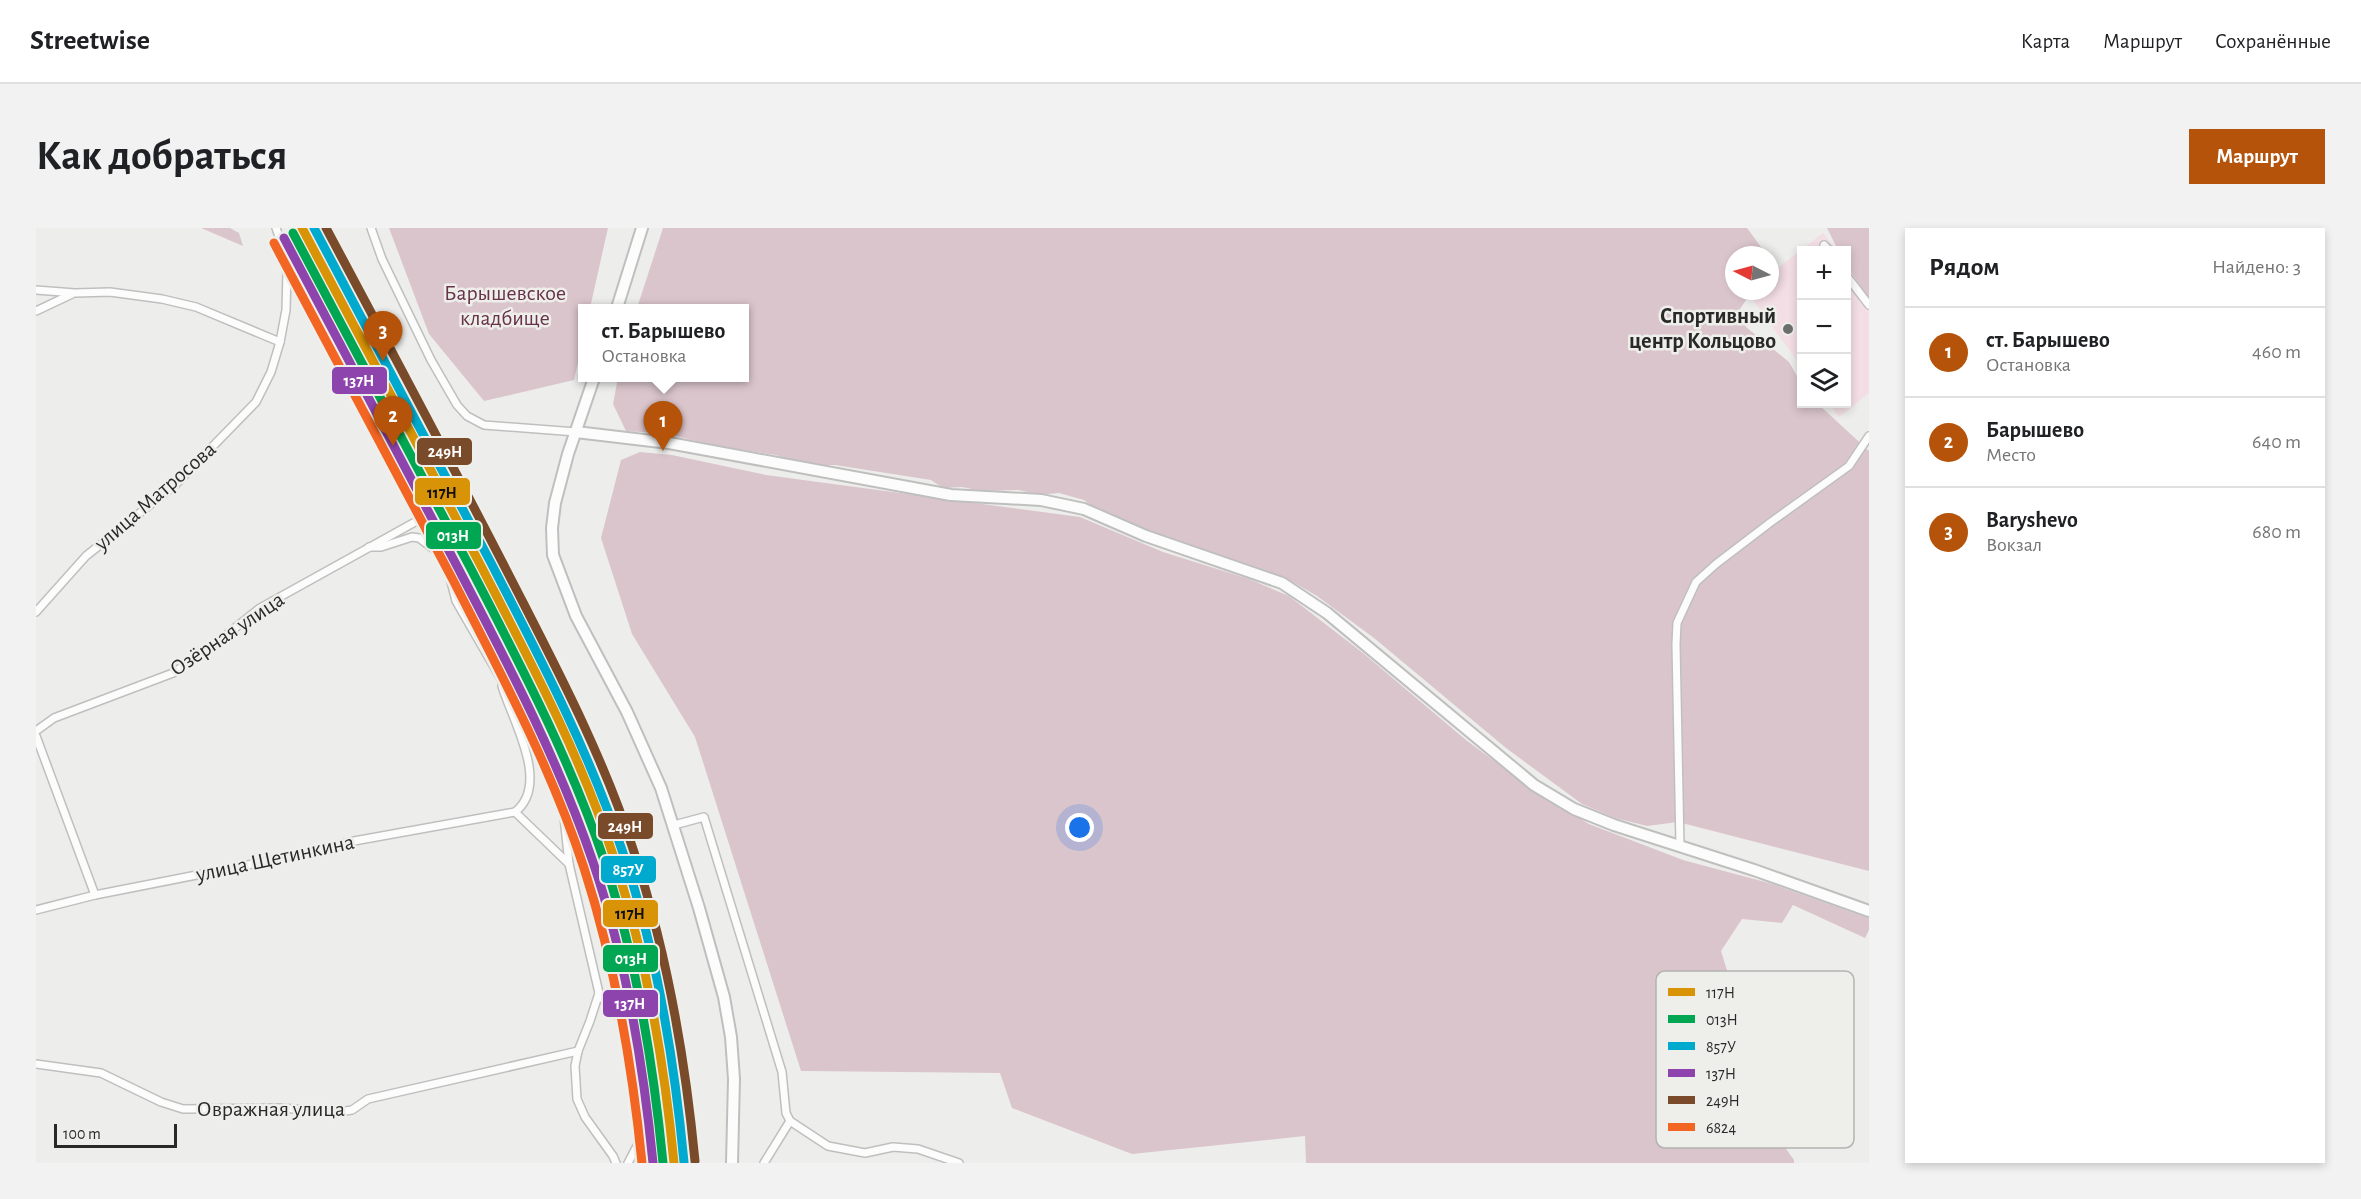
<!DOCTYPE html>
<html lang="ru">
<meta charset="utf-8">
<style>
body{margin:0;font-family:"Alegreya Sans",sans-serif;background:#f2f2f2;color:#202124}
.controls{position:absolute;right:18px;top:18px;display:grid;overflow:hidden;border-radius:0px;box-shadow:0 3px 9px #0003}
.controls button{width:54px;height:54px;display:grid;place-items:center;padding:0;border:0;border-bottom:2px solid #e0e0e0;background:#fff;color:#202124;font:30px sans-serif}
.compass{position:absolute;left:1689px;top:18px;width:54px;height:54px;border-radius:50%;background:#fff;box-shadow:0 3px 9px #0003;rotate:276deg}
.scale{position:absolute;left:18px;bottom:15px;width:123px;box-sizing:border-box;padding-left:6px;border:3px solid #292928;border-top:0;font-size:16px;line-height:21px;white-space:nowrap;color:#292928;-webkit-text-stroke:4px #eeefeb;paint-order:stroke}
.you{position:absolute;left:1044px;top:600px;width:21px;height:21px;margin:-15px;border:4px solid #fff;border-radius:50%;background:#1a73e8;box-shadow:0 0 0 9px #1a73e833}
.badge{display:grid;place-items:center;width:39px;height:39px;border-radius:50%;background:#b45309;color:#fff;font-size:20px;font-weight:700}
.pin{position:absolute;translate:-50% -50px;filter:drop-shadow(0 2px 3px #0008)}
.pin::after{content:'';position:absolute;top:32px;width:21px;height:18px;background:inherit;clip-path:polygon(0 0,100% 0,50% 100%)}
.popup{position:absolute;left:542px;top:76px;width:171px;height:78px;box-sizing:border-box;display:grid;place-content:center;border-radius:0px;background:#fff;filter:drop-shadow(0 2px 4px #0005);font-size:20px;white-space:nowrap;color:#757577}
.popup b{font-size:22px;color:#202124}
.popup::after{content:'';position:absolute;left:50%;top:100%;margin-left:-12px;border:12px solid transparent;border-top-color:#fff}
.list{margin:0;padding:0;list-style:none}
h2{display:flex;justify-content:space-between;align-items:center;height:78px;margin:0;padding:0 24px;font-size:26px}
h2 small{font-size:20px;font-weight:400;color:#757577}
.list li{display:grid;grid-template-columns:39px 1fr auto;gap:18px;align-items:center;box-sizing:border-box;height:90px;padding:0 24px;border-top:2px solid #e0e0e0}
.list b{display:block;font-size:22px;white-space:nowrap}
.list p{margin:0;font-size:20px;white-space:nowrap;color:#757577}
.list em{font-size:20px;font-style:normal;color:#757577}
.icon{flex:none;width:33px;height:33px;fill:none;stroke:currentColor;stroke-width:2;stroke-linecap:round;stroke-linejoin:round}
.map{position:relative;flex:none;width:1833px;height:935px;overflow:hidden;border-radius:0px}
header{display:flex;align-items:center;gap:36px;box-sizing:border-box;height:84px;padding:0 30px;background:#fff;border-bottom:2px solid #e0e0e0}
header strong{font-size:28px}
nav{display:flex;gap:33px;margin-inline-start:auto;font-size:21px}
.intro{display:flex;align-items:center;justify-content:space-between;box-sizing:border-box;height:144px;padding:0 36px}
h1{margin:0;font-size:42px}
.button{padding:15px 27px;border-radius:0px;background:#b45309;color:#fff;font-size:21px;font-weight:700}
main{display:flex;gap:36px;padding:0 36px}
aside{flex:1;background:#fff;border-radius:0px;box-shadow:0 3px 9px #0003}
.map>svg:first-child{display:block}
.green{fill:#f4dee6}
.forest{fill:#dbc5cd}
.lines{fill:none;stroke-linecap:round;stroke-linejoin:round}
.street-casing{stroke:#bfc0be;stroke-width:10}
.secondary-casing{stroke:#bfc0be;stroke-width:14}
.street{stroke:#fcfcfc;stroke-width:7}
.secondary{stroke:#fcfcfc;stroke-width:10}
.rail-1-casing{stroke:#eeefeb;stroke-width:14}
.rail-2-casing{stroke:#eeefeb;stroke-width:14}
.rail-3-casing{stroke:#eeefeb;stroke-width:14}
.rail-4-casing{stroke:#eeefeb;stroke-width:14}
.rail-5-casing{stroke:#eeefeb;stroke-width:14}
.rail-6-casing{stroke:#eeefeb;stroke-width:14}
.rail-1{stroke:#d89306;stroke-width:9}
.rail-2{stroke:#00a651;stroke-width:9}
.rail-3{stroke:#00a9ce;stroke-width:9}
.rail-4{stroke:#8e44ad;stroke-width:9}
.rail-5{stroke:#7a4b2a;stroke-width:9}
.rail-6{stroke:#f26522;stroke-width:9}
.poi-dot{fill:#6e6e6d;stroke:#eeefeb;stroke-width:2}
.labels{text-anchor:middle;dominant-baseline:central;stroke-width:5;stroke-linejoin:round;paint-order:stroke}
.park-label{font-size:22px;fill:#68324b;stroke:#eeefeb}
.poi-label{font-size:22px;font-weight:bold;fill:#292928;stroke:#eeefeb;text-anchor:end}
.street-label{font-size:22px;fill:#292928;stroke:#eeefeb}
.key{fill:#eeefeb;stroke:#b3b4b0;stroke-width:1.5}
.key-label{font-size:16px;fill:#292928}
.line-badge{stroke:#eeefeb;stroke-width:2}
.badge-label{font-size:16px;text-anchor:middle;font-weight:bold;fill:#fff}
.pale-badge-label{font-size:16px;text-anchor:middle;font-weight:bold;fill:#111}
</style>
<header>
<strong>Streetwise</strong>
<nav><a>Карта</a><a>Маршрут</a><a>Сохранённые</a></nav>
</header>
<div class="intro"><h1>Как добраться</h1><a class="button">Маршрут</a></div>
<main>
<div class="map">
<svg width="1833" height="935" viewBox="0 0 1833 935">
<rect width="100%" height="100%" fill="#edeeec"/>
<g class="green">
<polygon points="1787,5 1801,22 1766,22 1765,138 1711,64 1734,63 1734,46"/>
<polygon points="1811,35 1833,63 1833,165 1803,189 1793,176 1810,176"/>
</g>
<g class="forest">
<polygon points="165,0 194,0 203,5 207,18"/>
<polygon points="353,0 572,0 554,80 546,80 546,117 538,152 448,173 393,106"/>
<polygon points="627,0 1711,0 1731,27 1698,27 1698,63 1716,63 1704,81 1710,99 1753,134 1765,155 1766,176 1782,176 1833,223 1833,643 1642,594 1611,598 1579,590 1546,576 1470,520 1338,410 1281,368 1248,349 1204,336 1129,309 1061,282 1048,272 1023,265 1003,267 983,262 946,263 926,259 907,260 895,252 799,237 767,237 740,227 680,218 631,206 590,203 577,176 582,150 708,150 708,80 601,80"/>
<polygon points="1791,0 1833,0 1833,71 1811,38 1810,22 1802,22"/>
<polygon points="604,224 636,227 730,247 1044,289 1127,324 1213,351 1253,368 1327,425 1430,512 1492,558 1553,596 1647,632 1733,655 1833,690 1833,702 1829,710 1757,677 1746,695 1706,691 1685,723 1694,752 1747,797 1747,812 1717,809 1697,864 1743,911 1758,932 1758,935 1270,935 1269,908 1096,926 976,880 964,845 765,843 659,509 596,406 565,310 585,232"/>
</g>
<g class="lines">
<g class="street-casing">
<g id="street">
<polyline points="335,0 346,31 395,132 421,177 431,188 448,197 540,204"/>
<polyline points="1788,17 1793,22"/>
<polyline points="1810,47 1833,77"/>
<polyline points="0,62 39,65 74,64 126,71 160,79 244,114"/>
<polyline points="0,83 36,66"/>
<polyline points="333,319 345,319 376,309 383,310 399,322 411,338 420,373 476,470 521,560 528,589 533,636 563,765 554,793 542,823 539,838 541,871 549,889 577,928 580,935"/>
<polyline points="0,384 50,328 140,256 220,174 235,144 244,114 250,82 251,45 244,11 240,0"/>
<polyline points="0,503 18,490 137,445 169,424 224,380 408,278"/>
<polyline points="0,508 59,667"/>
<polyline points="479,584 533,636"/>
<polyline points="638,597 668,589 746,844 750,885 754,893"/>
<polyline points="1644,618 1640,416 1641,395 1660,354 1680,336 1735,294 1813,238 1833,208"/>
<path d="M0 682 59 667 252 629 318 613 479 584C515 556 476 492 466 458"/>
<polyline points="563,765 573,780 587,793 593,811 594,842 598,862 607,894 603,914 592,935"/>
<polyline points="0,836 65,845 125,874 147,881 244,880 303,884 316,882 332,871 542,823"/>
<polyline points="728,935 754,893 792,918 829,925 857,919 882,921 923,935"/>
</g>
</g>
<g class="secondary-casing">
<g id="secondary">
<polyline points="581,80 606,0"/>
<polyline points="558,150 532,226 519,275 516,300 517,327 540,388 591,484 625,560 663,680 688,769 695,809 698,851 696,935"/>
<polyline points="540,204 633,215 915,267 1005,272 1048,281 1110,308 1246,355 1291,385 1498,557 1538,581 1578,597 1718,642 1833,683"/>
</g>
</g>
<use href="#street" class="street"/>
<use href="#secondary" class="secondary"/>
<g class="rail-1-casing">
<path id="rail-1" d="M266 0C326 112 386 225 445 338 494 433 545 528 578 630 610 729 628 831 638 935"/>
</g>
<g class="rail-2-casing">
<path id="rail-2" d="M257 5C317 117 376 229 435 341 484 436 534 531 568 632 600 730 617 832 627 935"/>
</g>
<g class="rail-3-casing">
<path id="rail-3" d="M278 0C337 111 396 222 454 333 503 428 553 523 587 625 621 725 638 829 648 934"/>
</g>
<g class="rail-4-casing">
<path id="rail-4" d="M248 10C306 120 365 230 422 340 472 436 522 531 557 634 590 731 607 833 617 935"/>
</g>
<g class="rail-5-casing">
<path id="rail-5" d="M290 0C353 118 416 236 477 355 522 443 568 530 598 624 631 725 649 828 659 933"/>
</g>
<g class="rail-6-casing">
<path id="rail-6" d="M238 15C298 127 358 239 417 352 465 446 515 539 548 640 579 736 596 835 606 935"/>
</g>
<use href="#rail-1" class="rail-1"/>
<use href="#rail-2" class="rail-2"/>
<use href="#rail-3" class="rail-3"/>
<use href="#rail-4" class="rail-4"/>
<use href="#rail-5" class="rail-5"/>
<use href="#rail-6" class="rail-6"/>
</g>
<circle class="poi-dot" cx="1752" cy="101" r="6"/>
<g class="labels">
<g class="park-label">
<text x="469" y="65">Барышевское<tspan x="469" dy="25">кладбище</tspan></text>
</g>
<g class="poi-label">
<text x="1740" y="88">Спортивный<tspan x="1740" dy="25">центр Кольцово</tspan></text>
</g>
<g class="street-label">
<text transform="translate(119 268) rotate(-41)">улица Матросова</text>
<text transform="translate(191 406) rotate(-34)">Озёрная улица</text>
<text transform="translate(239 630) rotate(-12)">улица Щетинкина</text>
<text x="235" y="881">Овражная улица</text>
</g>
</g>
<rect x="1620" y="743" width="198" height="177" rx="9" class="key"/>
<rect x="1632" y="760" width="27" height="8" fill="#d89306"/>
<rect x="1632" y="787" width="27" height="8" fill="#00a651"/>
<rect x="1632" y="814" width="27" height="8" fill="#00a9ce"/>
<rect x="1632" y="841" width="27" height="8" fill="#8e44ad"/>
<rect x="1632" y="868" width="27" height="8" fill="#7a4b2a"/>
<rect x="1632" y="895" width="27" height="8" fill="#f26522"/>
<g class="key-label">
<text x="1670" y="770">117Н</text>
<text x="1670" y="797">013Н</text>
<text x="1670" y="824">857У</text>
<text x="1670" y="851">137Н</text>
<text x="1670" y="878">249Н</text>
<text x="1670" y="905">6824</text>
</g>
<g class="line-badge">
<rect x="295" y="138" width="57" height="29" rx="6" fill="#8e44ad"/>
<rect x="380" y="209" width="57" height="29" rx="6" fill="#7a4b2a"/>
<rect x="378" y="249" width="57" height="29" rx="6" fill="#d89306"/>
<rect x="389" y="293" width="57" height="29" rx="6" fill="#00a651"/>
<rect x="561" y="584" width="57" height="28" rx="6" fill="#7a4b2a"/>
<rect x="564" y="627" width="57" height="29" rx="6" fill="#00a9ce"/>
<rect x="566" y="671" width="57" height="29" rx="6" fill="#d89306"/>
<rect x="566" y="716" width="57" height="29" rx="6" fill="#00a651"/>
<rect x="566" y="761" width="57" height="29" rx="6" fill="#8e44ad"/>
</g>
<g class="badge-label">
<text x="323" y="158">137Н</text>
<text x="409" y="229">249Н</text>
<text x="417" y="313">013Н</text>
<text x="589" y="604">249Н</text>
<text x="592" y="647">857У</text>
<text x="595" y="736">013Н</text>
<text x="594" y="781">137Н</text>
</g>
<g class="pale-badge-label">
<text x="406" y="270">117Н</text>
<text x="594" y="691">117Н</text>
</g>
</svg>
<div class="controls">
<button>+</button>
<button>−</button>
<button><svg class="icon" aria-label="layers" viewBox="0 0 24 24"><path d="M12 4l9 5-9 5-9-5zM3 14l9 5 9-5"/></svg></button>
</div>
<svg class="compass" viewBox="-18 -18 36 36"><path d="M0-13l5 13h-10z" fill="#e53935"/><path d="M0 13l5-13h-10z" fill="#757577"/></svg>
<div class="scale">100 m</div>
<div class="you"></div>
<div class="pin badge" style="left:627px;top:223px">1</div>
<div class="popup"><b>ст. Барышево</b>Остановка</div>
<div class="pin badge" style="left:357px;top:218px">2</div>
<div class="pin badge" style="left:347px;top:133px">3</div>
</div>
<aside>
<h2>Рядом<small>Найдено: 3</small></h2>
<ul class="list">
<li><span class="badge">1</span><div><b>ст. Барышево</b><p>Остановка</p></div><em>460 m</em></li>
<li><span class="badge">2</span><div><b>Барышево</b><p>Место</p></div><em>640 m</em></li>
<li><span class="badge">3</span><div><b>Baryshevo</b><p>Вокзал</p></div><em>680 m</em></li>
</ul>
</aside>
</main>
